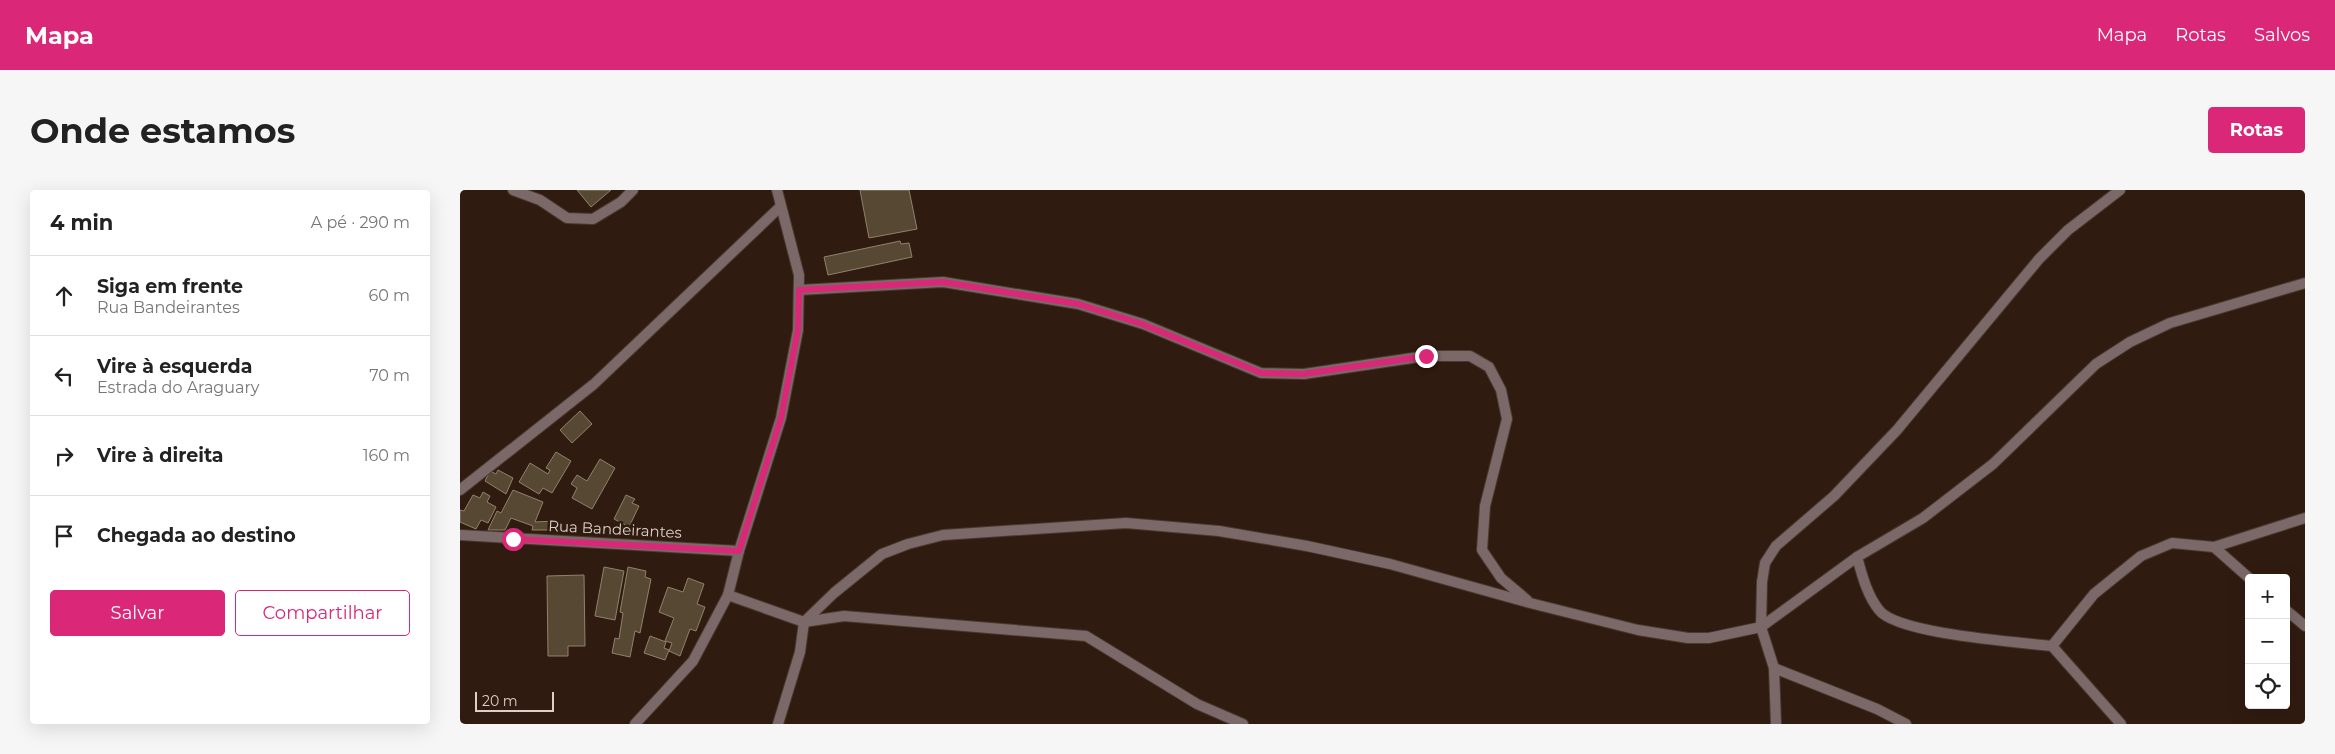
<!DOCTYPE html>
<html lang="pt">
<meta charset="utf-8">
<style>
body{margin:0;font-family:Montserrat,sans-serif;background:#f6f6f6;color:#222}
.controls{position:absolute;right:15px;bottom:15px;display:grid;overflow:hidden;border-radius:5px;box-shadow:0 5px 20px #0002}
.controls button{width:45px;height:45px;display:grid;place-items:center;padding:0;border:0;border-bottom:1px solid #e0e0e0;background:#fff;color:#222;font:25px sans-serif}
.scale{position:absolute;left:15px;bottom:12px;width:79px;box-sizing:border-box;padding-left:5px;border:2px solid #ded0c8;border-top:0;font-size:14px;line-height:18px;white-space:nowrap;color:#ded0c8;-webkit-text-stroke:4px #301b10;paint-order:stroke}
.stop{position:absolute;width:15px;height:15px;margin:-11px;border:4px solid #db2777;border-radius:50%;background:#fff}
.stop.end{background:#db2777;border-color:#fff;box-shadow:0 1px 5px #0008}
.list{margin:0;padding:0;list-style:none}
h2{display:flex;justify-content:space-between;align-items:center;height:65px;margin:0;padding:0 20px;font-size:21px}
h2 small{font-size:16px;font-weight:400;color:#767676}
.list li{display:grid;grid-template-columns:32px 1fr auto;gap:15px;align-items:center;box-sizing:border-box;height:80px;padding:0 20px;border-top:1px solid #e0e0e0}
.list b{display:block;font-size:19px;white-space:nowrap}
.list p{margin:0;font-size:16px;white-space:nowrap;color:#767676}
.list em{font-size:16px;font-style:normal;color:#767676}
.actions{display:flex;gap:10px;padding:15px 20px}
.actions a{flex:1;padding:11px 0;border:1px solid #db2777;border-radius:5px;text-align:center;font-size:18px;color:#db2777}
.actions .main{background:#db2777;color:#fff}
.icon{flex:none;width:28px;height:28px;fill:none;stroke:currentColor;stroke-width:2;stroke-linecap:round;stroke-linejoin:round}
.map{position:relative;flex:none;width:1845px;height:534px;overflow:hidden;border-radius:5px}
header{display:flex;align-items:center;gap:30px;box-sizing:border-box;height:70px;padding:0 25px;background:#db2777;color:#fff}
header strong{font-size:24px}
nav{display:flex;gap:28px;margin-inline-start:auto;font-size:18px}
.intro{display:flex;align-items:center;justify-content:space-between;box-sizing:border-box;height:120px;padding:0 30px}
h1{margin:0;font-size:35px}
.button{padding:12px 22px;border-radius:5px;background:#db2777;color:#fff;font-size:18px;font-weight:700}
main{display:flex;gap:30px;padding:0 30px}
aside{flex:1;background:#fff;border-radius:5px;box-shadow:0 5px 20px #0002}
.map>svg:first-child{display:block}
.building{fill:#564832;stroke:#90826a}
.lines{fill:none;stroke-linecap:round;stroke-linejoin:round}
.street-casing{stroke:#4c382d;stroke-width:12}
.street{stroke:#7a6968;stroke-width:10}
.route{stroke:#db2777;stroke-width:6}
.labels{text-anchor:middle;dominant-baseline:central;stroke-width:5;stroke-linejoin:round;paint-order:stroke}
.street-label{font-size:15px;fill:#ded0c8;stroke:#301b10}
</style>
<header>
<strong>Mapa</strong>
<nav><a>Mapa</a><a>Rotas</a><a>Salvos</a></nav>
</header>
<div class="intro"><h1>Onde estamos</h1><a class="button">Rotas</a></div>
<main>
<aside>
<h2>4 min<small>A pé · 290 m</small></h2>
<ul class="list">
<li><svg class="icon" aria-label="ahead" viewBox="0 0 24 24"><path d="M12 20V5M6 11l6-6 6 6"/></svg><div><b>Siga em frente</b><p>Rua Bandeirantes</p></div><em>60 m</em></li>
<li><svg class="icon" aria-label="left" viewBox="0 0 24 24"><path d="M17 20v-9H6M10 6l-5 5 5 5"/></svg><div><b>Vire à esquerda</b><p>Estrada do Araguary</p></div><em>70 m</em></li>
<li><svg class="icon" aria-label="right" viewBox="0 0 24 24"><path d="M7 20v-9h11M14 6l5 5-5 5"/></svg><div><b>Vire à direita</b></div><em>160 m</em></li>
<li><svg class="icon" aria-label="arrive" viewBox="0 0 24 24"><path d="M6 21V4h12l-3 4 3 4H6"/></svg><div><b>Chegada ao destino</b></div></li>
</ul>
<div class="actions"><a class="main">Salvar</a><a>Compartilhar</a></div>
</aside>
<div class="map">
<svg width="1845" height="534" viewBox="0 0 1845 534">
<rect width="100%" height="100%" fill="#301b10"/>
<g class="building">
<polygon points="117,0 151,0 131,17"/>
<polygon points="400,0 449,0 457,39 409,48"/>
<polygon points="440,51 441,54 449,53 452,67 368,85 364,67"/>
<polygon points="120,221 132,234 112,253 100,240"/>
<polygon points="96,262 111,271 92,303 83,298 79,304 59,292 70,273 88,284 90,280 86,278"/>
<polygon points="140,269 155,278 132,319 112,308 117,298 111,294 117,285 127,291"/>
<polygon points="38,280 53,288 46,304 25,291 30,281 36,284"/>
<polygon points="53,300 83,312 75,332 96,331 95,340 72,340 73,336 51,328 45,340 28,340 37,321 41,323"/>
<polygon points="23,302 30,306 27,312 36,317 28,333 21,330 16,339 0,332 0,320 4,321 13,305 20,308"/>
<polygon points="166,305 175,309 172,313 179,316 169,337 154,329"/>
<polygon points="144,377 164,381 155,430 135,426"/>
<polygon points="168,377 186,381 185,387 191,389 180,443 175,441 170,467 152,463 155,448 159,449 163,423 160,422"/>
<polygon points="124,385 125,456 108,456 108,466 88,466 87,386"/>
<polygon points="228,388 244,394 237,414 245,417 236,441 230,439 220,466 209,461 212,453 205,451 214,428 199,422 208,397 223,402"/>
<polygon points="190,446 206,452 204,458 209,460 205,470 184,463"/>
</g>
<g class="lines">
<g class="street-casing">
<g id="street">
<polyline points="53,0 80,10 107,28 133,29 161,12 173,0"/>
<polyline points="339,100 483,92 618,114 683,134 801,183 844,184 966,166 1010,166 1029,177 1041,200 1047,229 1025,316 1022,360 1041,388 1067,410"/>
<polyline points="0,300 134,194 320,17"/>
<polyline points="0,345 279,361"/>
<polyline points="1754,357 1845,328"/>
<path d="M1397 367C1402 385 1407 405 1419 420 1437 444 1558 452 1592 456L1661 534"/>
<polyline points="268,405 344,432 384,426 626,446 737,514 783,534"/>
<polyline points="1826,420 1845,436"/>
<polyline points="1592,456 1634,404 1681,366 1712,353 1754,357 1789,388"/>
<polyline points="1314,478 1316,534"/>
<polyline points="175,534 233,471 268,405 279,361 321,228 338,140 339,85 317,0"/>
<polyline points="318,534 340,462 344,432 374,403 422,364 448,354 483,345 666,333 759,341 847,356 930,374 1070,413 1178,440 1228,448 1249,448 1301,437 1397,367 1463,328 1533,274 1636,174 1670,152 1710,133 1845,93"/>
<polyline points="1446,534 1417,519 1314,478 1301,437 1302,392 1305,373 1316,356 1374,306 1437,240 1579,69 1608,40 1660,0"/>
</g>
</g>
<use href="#street" class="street"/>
</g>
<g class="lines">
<polyline class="route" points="53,349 279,361 321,228 338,140 339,100 483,92 618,114 682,134 801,183 844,184 966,166"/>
</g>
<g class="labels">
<g class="street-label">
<text transform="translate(155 339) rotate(3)">Rua Bandeirantes</text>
</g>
</g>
</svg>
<div class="controls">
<button>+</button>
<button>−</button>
<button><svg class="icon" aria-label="locate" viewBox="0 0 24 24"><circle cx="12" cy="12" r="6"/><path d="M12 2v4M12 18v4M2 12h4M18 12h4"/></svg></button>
</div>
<div class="scale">20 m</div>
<div class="stop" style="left:53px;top:349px"></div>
<div class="stop end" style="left:966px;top:166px"></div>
</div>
</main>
